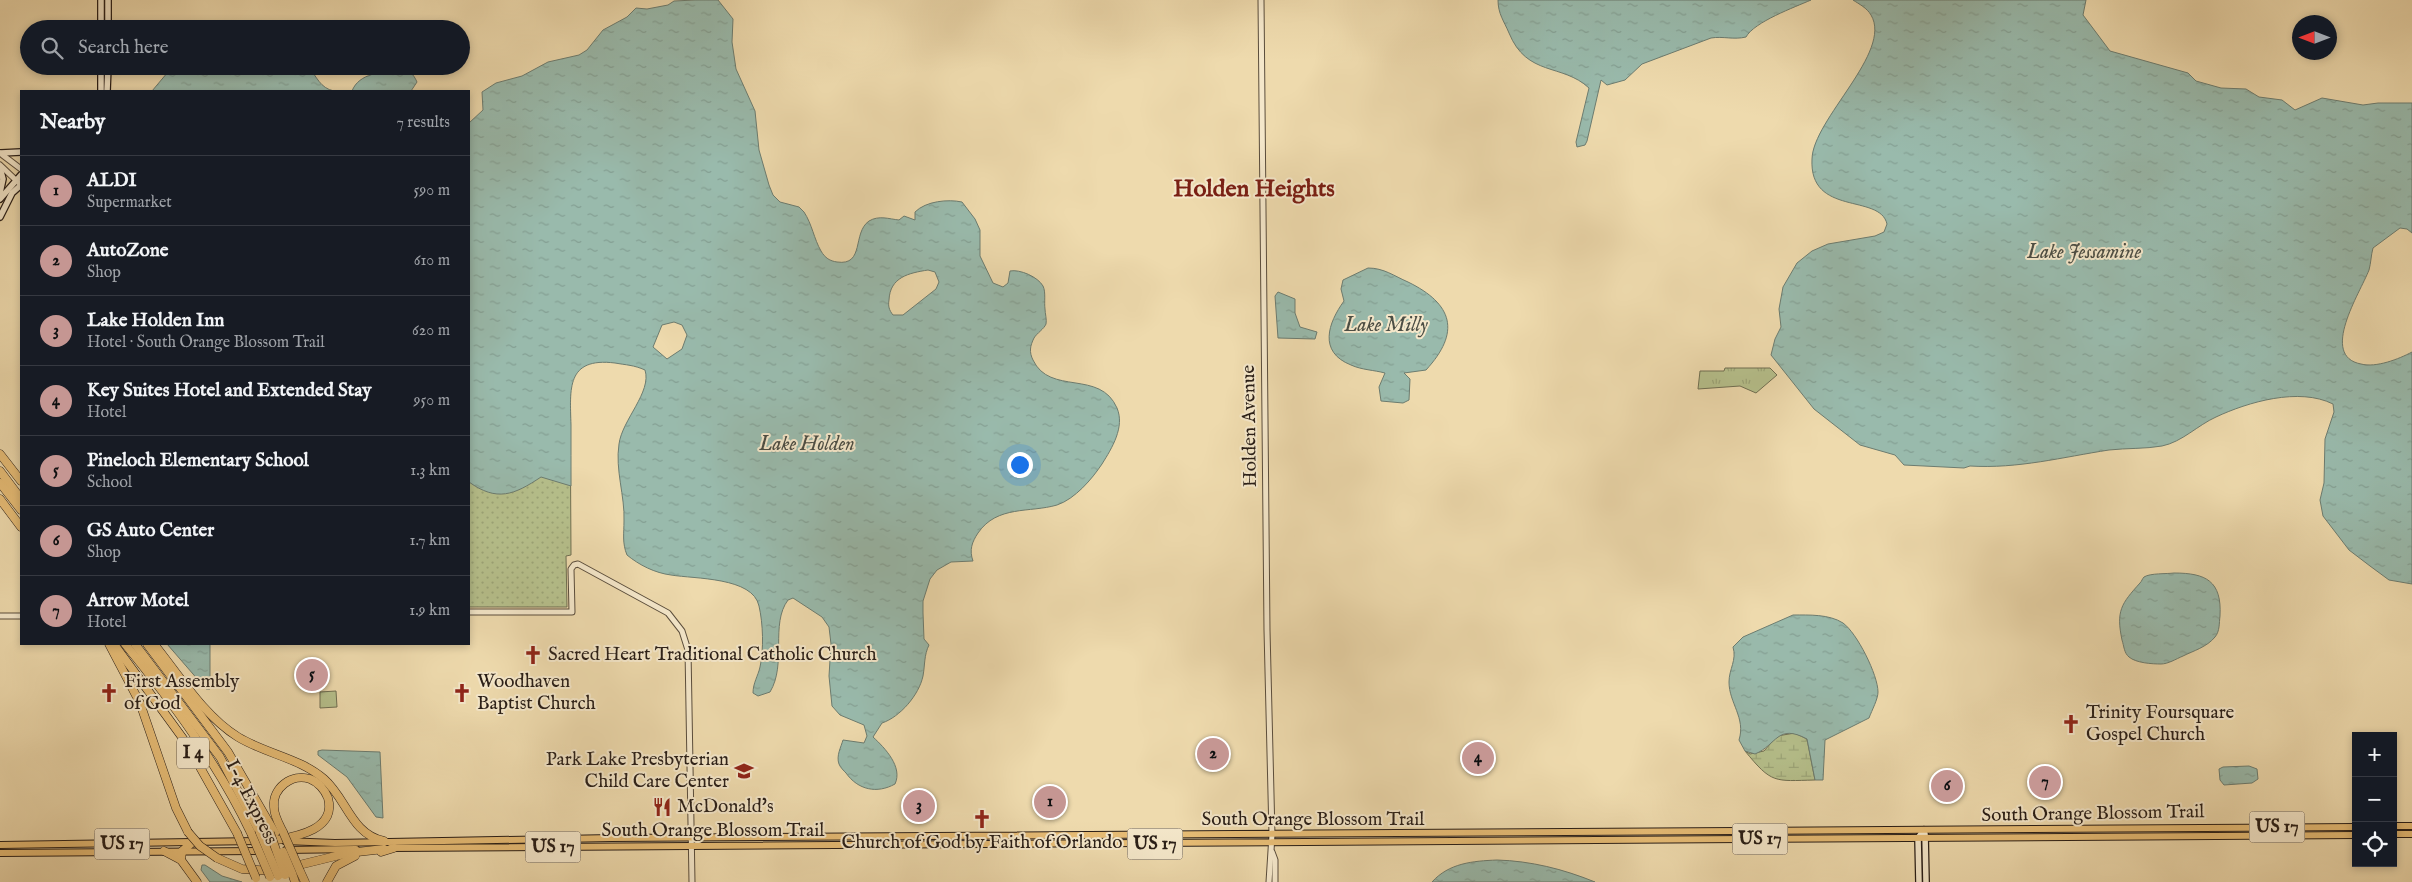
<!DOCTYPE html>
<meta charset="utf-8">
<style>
body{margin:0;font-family:"IM FELL English",serif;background:#20242c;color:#f1f3f6}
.controls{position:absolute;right:15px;bottom:15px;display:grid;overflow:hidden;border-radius:0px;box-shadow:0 2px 8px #0003}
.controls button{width:45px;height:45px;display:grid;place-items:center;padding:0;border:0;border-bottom:1px solid #363941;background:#171b24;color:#f1f3f6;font:25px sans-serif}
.compass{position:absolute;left:2292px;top:15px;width:45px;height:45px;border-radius:50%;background:#171b24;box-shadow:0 2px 8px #0003;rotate:270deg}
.you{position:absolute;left:1019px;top:464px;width:18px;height:18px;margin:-12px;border:4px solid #fff;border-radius:50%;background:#1a73e8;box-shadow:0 0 0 8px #1a73e833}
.badge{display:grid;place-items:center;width:32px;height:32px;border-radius:50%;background:#c59692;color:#111;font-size:16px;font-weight:700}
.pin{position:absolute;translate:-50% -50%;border:2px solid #fff;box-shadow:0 1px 5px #0006}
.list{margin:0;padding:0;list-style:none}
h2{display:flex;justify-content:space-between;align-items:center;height:65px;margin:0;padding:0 20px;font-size:21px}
h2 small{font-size:16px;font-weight:400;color:#9ea1a6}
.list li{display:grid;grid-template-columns:32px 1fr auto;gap:15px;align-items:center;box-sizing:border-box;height:70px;padding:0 20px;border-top:1px solid #363941}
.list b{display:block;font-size:19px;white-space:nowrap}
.list p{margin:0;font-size:16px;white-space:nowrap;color:#9ea1a6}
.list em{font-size:16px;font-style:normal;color:#9ea1a6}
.icon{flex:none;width:28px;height:28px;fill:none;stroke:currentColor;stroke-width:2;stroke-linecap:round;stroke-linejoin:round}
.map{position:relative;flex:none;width:2412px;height:882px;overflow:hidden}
.search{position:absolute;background:#171b24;box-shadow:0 2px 8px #0003;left:20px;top:20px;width:450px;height:55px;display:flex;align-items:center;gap:12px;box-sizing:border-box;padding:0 18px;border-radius:28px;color:#9ea1a6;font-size:19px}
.panel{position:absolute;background:#171b24;box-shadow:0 2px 8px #0003;left:20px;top:90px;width:450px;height:555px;border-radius:0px}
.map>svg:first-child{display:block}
.grass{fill:url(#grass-dots);stroke:#706f52}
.wetland{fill:url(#wetland-marsh);stroke:#706f52}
.park{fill:url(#park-tufts);stroke:#706f52}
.pitch{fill:#b6c08c;stroke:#706f52}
.water{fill:url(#water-ripples);stroke:#6c7c70;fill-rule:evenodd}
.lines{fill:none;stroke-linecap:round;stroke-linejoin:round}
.tertiary-casing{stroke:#5a4d3c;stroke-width:7}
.secondary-casing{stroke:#291e17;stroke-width:8}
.primary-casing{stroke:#291e17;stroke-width:8}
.motorway-casing{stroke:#291e17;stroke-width:9}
.tertiary{stroke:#f4e7ca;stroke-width:5}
.secondary{stroke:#f4e7ca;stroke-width:5.5}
.primary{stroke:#e7bd76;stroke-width:6}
.motorway{stroke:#e7bd76;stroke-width:8}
.motorway-bridge-casing{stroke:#291e17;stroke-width:9;stroke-linecap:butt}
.motorway-bridge{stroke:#e7bd76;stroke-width:8}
.labels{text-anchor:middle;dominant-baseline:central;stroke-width:4;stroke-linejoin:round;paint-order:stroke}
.shield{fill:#f4e7ca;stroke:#665a4d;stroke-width:1}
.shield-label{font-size:18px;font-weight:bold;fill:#291e17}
.street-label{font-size:19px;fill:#291e17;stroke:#f4e7ca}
.poi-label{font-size:19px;fill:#291e17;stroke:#f4e7ca;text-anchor:start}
.water-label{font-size:20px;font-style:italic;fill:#4b4d44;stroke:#f4e7ca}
.district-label{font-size:24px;font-weight:bold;fill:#7a1f14;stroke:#f4e7ca}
</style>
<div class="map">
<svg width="2412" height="882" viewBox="0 0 2412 882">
<defs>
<pattern id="grass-dots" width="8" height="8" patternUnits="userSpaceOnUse" patternTransform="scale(1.25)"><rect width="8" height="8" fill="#b6c08c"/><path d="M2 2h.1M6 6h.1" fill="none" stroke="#9ca578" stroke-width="1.8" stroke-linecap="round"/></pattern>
<pattern id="wetland-marsh" width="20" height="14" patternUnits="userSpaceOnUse" patternTransform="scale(1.25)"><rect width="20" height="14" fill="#b6c08c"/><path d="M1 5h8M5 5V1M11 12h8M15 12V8" fill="none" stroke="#9ca578"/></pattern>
<pattern id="park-tufts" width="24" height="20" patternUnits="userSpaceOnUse" patternTransform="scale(1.25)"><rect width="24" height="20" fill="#b6c08c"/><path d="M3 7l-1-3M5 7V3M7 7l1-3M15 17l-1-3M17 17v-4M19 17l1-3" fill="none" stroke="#9ca578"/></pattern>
<pattern id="water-ripples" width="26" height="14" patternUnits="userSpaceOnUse" patternTransform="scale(1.25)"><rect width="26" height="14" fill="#99baac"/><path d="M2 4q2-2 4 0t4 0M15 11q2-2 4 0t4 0" fill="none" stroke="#849f93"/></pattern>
</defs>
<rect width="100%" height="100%" fill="#eedaad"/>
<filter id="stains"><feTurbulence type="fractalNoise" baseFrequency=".004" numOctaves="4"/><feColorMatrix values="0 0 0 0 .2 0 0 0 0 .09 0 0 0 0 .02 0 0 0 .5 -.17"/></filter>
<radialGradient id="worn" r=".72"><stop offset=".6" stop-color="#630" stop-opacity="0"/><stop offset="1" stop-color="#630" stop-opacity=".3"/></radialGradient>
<polygon class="grass" points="570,380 571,555 566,556 567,607 469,607 469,381"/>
<path class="wetland" d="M1795 733 1807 739 1815 780C1774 781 1772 784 1745 751L1750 754 1764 751 1777 736Z"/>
<polygon class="park" points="1725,368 1770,368 1777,375 1756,393 1740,386 1698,389 1700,371 1724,371"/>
<polygon class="pitch" points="336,691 337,707 320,708 320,692"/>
<g class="water">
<path d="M695 0H718L733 19 732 42 736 69 755 111 759 150 769 185 773 195 780 202 799 207 804 212C812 224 814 239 821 251 825 258 830 261 837 262 865 266 852 233 869 221 879 215 889 219 899 220L904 216 915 220V212C926 201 948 199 962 202L975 219 980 230V256L993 283 1003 287 1008 283 1010 271C1020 269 1038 277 1043 286 1046 292 1044 302 1045 309 1045 313 1047 320 1046 324 1044 329 1037 333 1034 338 1030 346 1029 352 1033 360 1050 396 1100 369 1117 408 1125 427 1112 448 1102 464 1092 479 1075 499 1057 505 1030 513 997 505 978 533 972 542 969 550 973 561L951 562 937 570 930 579 923 601V613L924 639 929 645C924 655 925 665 923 676 919 695 900 717 882 723L873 737C885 748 903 767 895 784 877 794 858 790 846 773 844 771 840 767 839 764 836 756 841 747 843 740L864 743 867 736 864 725 840 715 832 706 829 676 831 644 829 627 822 617 793 598 788 600C770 624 787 664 770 692L758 696 753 693C753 683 758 676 760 667 764 650 763 623 759 606 753 577 695 579 671 575 655 573 639 565 627 555 622 543 624 533 624 521 625 496 615 470 619 444 622 420 652 392 645 370 634 365 626 365 615 363 566 357 570 389 571 425 571 445 571 466 571 486L541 477C514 495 497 502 469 482V123L483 110 482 92 496 83 522 76 548 62 579 55 587 50 603 30 627 17 636 8 647 9 668 5 674 1ZM928 270 935 272 939 282 936 289 903 315H893C889 310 888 306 889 300 890 277 909 273 928 270ZM674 322 682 325 687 335 682 349 667 359 653 347 662 325Z"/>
<path d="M1498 0H1811C1795 7 1754 22 1746 37 1734 40 1723 36 1711 38L1642 64 1625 80 1607 85 1601 80 1587 141 1585 145 1577 147 1576 142 1589 88C1562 63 1527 77 1509 33 1504 21 1498 14 1498 0Z"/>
<path d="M1853 0H2086L2083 15 2110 51 2188 73 2196 81 2221 88 2246 89 2259 97 2282 100 2295 110 2322 98 2363 105 2378 103H2412V233L2407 229 2400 228 2373 248C2371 255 2371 263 2369 270 2360 293 2319 356 2361 364 2376 368 2399 359 2412 352V584L2389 580 2370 566 2349 550 2323 516 2320 500 2324 483 2325 439 2334 412 2333 404C2299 387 2248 402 2216 417 2198 425 2182 442 2162 446 2145 449 2127 448 2109 450 2063 457 2018 469 1970 466L1964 468 1904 465 1895 455 1860 445 1814 409 1771 355 1775 339 1781 327 1779 309 1783 287 1797 263 1812 251 1828 244 1875 236 1884 232 1887 224C1880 193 1809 217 1812 159 1813 119 1893 52 1871 15 1867 8 1859 4 1853 0Z"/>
<path d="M173 66H308C317 77 320 88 334 91H152Z"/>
<path d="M399 70C409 70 413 73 417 82L411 91H352C359 73 382 72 399 70Z"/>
<path d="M1368 268C1384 268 1394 276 1408 282 1453 304 1461 332 1426 370L1404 373 1410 379 1409 400 1403 403 1381 401 1379 387 1385 373C1374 370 1362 370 1351 365 1318 352 1328 323 1344 301L1341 289 1343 280Z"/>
<polygon points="1278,292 1295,299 1295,313 1300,327 1317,332 1315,339 1278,338 1275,296"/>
<path d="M2174 573C2206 573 2222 581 2220 616 2219 623 2220 631 2215 637 2207 647 2193 651 2183 656 2176 659 2168 664 2161 664 2152 664 2136 663 2129 657 2124 653 2124 646 2122 640 2116 611 2121 604 2140 583 2142 581 2142 579 2144 577 2150 573 2167 574 2174 573Z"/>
<path d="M1793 615C1809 615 1829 614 1843 623 1857 633 1878 675 1878 692 1878 699 1872 710 1869 718L1825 740 1823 780H1815L1807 739C1777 723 1777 745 1755 754L1745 751 1739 740C1746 718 1729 703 1729 682 1729 669 1737 660 1733 647L1743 637Z"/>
<polygon points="167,644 210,644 210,689 206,689"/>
<polygon points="322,750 380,752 383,818 376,817 347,777 318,755 318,751"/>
<polygon points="2249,766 2257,769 2258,779 2252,783 2224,785 2220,780 2219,769 2223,767"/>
<path d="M1497 860C1531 861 1563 869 1595 882H1432C1449 863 1473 861 1497 860Z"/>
<polygon points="202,865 205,865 222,876 242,882 210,882 201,870"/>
</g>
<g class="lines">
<g class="tertiary-casing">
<g id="tertiary">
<polyline points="1261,0 1267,630 1272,835 1269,882"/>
<polyline points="0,153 21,169"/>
<polyline points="0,165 21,185"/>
<polyline points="469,612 572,612 571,569 574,565 578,564 668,613 682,631 688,650 692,882"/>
<polyline points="0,616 21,616"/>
<polyline points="1272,852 1275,860 1275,882"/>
</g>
</g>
<g class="secondary-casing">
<g id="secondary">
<polyline points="101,0 101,29"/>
<polyline points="108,0 108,29"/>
<polyline points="101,66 101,91"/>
<polyline points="107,91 108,66"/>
<polyline points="1,153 21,152"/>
<polyline points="0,168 3,179 0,193"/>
<polyline points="0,199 21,175"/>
<polyline points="0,217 12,193 21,185"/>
<polyline points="1925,834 1926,882"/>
<polyline points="1919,882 1918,838 1924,830"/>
</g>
</g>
<g class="primary-casing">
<g id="primary">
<polyline points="2393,826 2412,826"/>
<polyline points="2393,834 2412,834"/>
<polyline points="285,841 335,843 612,838 2356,827"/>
<polyline points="0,845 257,841"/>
<polyline points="391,848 2356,835"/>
<polyline points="286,850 356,849"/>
<polyline points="0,853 261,851"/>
</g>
</g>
<g class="motorway-casing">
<g id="motorway">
<polyline points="0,454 21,481"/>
<polyline points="0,471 21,499"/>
<polyline points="0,483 21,510"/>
<polyline points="0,499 21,527"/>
<polyline points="109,644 140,703 176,808 188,832"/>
<polyline points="114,644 187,744 237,833"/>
<path d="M125 644C173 703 218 764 251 833"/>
<polyline points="135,644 220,757 260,833"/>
<polyline points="147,644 228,752 275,833"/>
<path d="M154 644C179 675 204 716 238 737 266 754 300 758 324 779 347 799 351 834 384 841"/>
<path d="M272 841C293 837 337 831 328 798 325 790 318 782 310 779 292 773 272 788 274 807 274 816 279 824 283 832"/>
<polyline points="164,851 181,860 197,882"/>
<polyline points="381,852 394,848"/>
<polyline points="217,858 242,869 273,871"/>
<polyline points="181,860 182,851 193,842"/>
<polyline points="291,867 348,853 384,849"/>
<polyline points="300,871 305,882"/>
<polyline points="292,873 295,882"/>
<polyline points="327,882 336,866 355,856"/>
</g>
</g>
<use href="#tertiary" class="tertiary"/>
<use href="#secondary" class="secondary"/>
<use href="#primary" class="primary"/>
<use href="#motorway" class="motorway"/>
<g class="motorway-bridge-casing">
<g id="motorway-bridge">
<polyline points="188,832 200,846 217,858"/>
<polyline points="283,832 300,871"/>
<polyline points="237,833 256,878"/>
<polyline points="251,833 270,877"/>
<polyline points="260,833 278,876"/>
<polyline points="270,833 285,875"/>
<polyline points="283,852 292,873"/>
</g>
</g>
<use href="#motorway-bridge" class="motorway-bridge"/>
</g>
<defs>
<g id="church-bare" transform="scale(1.5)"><path d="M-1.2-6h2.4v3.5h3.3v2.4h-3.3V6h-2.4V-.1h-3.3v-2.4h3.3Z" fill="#8f2418" stroke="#f4e7ca" stroke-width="2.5" paint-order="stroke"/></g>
<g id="school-bare" transform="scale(1.5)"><path d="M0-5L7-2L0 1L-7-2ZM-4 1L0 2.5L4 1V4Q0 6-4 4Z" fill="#8f2418" stroke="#f4e7ca" stroke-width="2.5" paint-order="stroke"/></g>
<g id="restaurant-bare" transform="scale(1.5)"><path d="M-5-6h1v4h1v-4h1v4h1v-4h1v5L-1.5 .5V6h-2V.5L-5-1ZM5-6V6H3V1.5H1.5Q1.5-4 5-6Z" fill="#8f2418" stroke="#f4e7ca" stroke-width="2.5" paint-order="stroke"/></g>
</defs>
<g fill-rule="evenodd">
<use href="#church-bare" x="533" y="655"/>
<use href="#church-bare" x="109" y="693"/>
<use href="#church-bare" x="462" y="693"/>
<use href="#church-bare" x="2071" y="724"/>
<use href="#school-bare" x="744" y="771"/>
<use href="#restaurant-bare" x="662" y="807"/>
<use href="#church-bare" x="982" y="819"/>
</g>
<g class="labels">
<g class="shield">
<rect x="177" y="737.5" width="32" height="31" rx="4"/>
<rect x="2249.5" y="811.5" width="55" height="31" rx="4"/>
<rect x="1732.5" y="823.5" width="55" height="31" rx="4"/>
<rect x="94.5" y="828.5" width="55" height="31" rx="4"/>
<rect x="1127.5" y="828.5" width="55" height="31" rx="4"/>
<rect x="525.5" y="831.5" width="55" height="31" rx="4"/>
</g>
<g class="shield-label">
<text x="193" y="753">I 4</text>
<text x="2277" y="827">US 17</text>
<text x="1760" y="839">US 17</text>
<text x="122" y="844">US 17</text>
<text x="1155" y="844">US 17</text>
<text x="553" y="847">US 17</text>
</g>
<g class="street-label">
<text transform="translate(1250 426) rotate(-91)">Holden Avenue</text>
<text transform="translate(251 802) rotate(63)">I-4 Express</text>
<text transform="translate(2093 814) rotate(-1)">South Orange Blossom Trail</text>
<text x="1313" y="820">South Orange Blossom Trail</text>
<text x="713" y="831">South Orange Blossom Trail</text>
</g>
<g class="poi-label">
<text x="548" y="655">Sacred Heart Traditional Catholic Church</text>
<text x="124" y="682">First Assembly<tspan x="124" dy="22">of God</tspan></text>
<text x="477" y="682">Woodhaven<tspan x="477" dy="22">Baptist Church</tspan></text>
<text x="2086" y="713">Trinity Foursquare<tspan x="2086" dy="22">Gospel Church</tspan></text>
<text x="729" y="760" text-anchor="end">Park Lake Presbyterian<tspan x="729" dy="22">Child Care Center</tspan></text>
<text x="677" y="807">McDonald's</text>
<text x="982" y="843" text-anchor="middle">Church of God by Faith of Orlando</text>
</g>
<g class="water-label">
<text x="2084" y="252">Lake Jessamine</text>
<text x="1386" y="325">Lake Milly</text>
<text x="807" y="444">Lake Holden</text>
</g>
<g class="district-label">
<text x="1254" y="189">Holden Heights</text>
</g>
</g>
<rect width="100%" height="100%" filter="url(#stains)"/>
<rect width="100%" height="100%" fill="url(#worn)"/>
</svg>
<div class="controls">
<button>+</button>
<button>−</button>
<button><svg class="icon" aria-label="locate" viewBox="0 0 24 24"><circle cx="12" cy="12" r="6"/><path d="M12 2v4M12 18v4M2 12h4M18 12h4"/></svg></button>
</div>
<svg class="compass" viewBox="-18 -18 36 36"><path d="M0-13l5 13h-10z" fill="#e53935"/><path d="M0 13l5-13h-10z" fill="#9ea1a6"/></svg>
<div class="you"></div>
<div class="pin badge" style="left:1050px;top:802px">1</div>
<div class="pin badge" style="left:1213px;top:754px">2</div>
<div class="pin badge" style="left:919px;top:806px">3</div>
<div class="pin badge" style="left:1478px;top:758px">4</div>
<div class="pin badge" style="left:312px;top:675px">5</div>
<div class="pin badge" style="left:1947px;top:786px">6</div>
<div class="pin badge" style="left:2045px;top:782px">7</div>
<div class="search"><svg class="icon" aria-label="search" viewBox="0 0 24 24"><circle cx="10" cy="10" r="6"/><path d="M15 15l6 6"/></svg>Search here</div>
<section class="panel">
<h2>Nearby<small>7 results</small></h2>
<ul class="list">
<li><span class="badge">1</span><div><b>ALDI</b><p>Supermarket</p></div><em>590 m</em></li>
<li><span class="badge">2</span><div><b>AutoZone</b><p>Shop</p></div><em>610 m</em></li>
<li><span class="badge">3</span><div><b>Lake Holden Inn</b><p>Hotel · South Orange Blossom Trail</p></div><em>620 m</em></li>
<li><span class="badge">4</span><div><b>Key Suites Hotel and Extended Stay</b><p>Hotel</p></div><em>950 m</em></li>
<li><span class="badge">5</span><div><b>Pineloch Elementary School</b><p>School</p></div><em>1.3 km</em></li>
<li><span class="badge">6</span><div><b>GS Auto Center</b><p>Shop</p></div><em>1.7 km</em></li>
<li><span class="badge">7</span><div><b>Arrow Motel</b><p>Hotel</p></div><em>1.9 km</em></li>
</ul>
</section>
</div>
